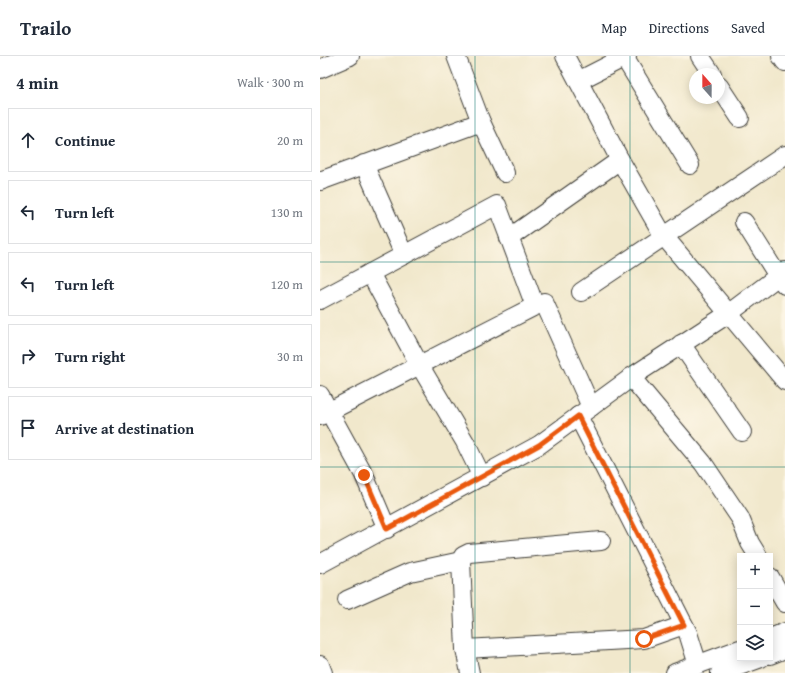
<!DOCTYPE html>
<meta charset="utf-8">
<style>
body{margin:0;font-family:"Gentium Book Plus",serif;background:#f2f2f3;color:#1f2937}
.controls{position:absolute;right:12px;bottom:12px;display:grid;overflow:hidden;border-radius:0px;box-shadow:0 2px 10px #0003}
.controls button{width:36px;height:36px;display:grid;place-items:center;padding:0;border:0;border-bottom:1px solid #e0e1e3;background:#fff;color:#1f2937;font:20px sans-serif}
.compass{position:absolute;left:369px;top:12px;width:36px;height:36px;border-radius:50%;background:#fff;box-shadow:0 2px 10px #0003;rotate:339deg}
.stop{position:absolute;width:12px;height:12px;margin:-9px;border:3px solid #ea580c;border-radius:50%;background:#fff}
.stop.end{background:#ea580c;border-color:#fff;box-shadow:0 1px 4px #0008}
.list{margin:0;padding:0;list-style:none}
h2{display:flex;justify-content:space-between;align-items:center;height:52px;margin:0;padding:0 16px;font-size:17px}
h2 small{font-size:13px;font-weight:400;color:#747a83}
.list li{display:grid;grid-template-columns:26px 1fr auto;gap:12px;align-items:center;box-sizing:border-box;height:64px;margin:0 8px 8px;padding:0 8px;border:1px solid #e0e1e3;border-radius:0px}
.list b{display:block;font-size:15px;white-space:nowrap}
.list em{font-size:13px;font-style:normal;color:#747a83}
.icon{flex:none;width:22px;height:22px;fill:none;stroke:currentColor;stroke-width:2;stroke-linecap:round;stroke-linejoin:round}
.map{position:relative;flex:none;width:465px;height:617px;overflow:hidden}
header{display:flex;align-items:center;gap:24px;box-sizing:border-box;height:56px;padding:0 20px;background:#fff;border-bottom:1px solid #e0e1e3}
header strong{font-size:19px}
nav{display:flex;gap:22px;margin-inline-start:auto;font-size:14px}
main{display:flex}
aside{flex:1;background:#fff}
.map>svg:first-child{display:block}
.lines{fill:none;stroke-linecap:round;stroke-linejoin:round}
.minor-casing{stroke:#3c3b36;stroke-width:20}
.minor{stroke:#fff;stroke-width:18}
.route{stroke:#ea580c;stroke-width:5}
.grid{fill:none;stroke:#0f766e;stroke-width:1;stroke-opacity:0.55}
</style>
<header>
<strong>Trailo</strong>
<nav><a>Map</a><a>Directions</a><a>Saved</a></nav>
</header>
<main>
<aside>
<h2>4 min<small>Walk · 300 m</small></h2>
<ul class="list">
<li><svg class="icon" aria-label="ahead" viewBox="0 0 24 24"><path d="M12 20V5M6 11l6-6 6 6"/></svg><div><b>Continue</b></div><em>20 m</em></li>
<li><svg class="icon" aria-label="left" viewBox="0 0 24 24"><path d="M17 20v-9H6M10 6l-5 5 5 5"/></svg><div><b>Turn left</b></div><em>130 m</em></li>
<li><svg class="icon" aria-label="left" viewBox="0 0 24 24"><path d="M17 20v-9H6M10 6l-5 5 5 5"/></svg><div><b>Turn left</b></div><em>120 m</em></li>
<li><svg class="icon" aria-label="right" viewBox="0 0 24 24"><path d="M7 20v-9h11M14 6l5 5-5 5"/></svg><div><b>Turn right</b></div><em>30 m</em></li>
<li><svg class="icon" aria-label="arrive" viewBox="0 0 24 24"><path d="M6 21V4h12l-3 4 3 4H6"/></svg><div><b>Arrive at destination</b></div></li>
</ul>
</aside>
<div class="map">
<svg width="465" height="617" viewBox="0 0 465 617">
<rect width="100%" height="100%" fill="#fcf5e5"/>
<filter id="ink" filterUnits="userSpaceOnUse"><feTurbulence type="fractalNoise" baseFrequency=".025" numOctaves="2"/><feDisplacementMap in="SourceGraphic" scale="8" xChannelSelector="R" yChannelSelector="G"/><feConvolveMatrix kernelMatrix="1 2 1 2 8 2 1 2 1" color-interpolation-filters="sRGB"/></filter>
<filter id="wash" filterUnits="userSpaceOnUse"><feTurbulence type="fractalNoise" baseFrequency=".012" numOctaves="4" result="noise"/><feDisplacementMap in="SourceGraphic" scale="16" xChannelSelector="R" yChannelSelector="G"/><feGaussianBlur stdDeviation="0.9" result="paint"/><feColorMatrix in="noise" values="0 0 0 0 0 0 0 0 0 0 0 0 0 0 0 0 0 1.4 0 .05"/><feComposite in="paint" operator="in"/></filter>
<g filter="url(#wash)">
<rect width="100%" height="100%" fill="#f1e8cc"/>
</g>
<g filter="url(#ink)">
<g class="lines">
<g class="minor-casing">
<g id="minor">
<polyline points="245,0 300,104 343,179 465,325"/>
<polyline points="380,0 392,18"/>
<polyline points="461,0 465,6"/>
<polyline points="304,1 370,109"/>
<polyline points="0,13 30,0"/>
<polyline points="258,25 307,0"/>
<polyline points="399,30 420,62"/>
<polyline points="161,66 185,117"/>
<polyline points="44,108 84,199"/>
<polyline points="0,125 161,66 136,0"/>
<polyline points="424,166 458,220 465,229"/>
<polyline points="189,182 300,104"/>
<polyline points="50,217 100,310 145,386 162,421"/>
<polyline points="261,236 465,99"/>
<polyline points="0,244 177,149 215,250 224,246 271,351"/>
<polyline points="361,288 422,376"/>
<polyline points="311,321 383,407 420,462 430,487 438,500"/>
<polyline points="0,339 44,419 67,473"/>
<polyline points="0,360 215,250"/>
<polyline points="258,360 368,577 378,609"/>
<polyline points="0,508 219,389 316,318 408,258 465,215"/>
<polyline points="450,521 465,547"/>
<polyline points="27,544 90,516 141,505"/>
<polyline points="450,582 465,576"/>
<polyline points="145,593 324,583 364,569"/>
<polyline points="450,599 465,593"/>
<polyline points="0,609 3,617"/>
<polyline points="150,617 145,593 141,505 143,500 149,497 281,485"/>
<polyline points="355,617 420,593"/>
<polyline points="400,617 441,602"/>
</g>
</g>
<use href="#minor" class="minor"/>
</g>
</g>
<g class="lines" filter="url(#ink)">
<polyline class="route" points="44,419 67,473 219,389 258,360 364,569 324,583"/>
</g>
<path class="grid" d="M155 0V617M310 0V617M0 206H465M0 411H465"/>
</svg>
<div class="controls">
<button>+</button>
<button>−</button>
<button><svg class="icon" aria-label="layers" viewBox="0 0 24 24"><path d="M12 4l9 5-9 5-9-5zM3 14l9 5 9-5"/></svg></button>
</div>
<svg class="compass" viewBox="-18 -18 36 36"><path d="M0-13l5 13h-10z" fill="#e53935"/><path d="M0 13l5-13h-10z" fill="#747a83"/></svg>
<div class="stop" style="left:324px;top:583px"></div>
<div class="stop end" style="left:44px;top:419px"></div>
</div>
</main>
